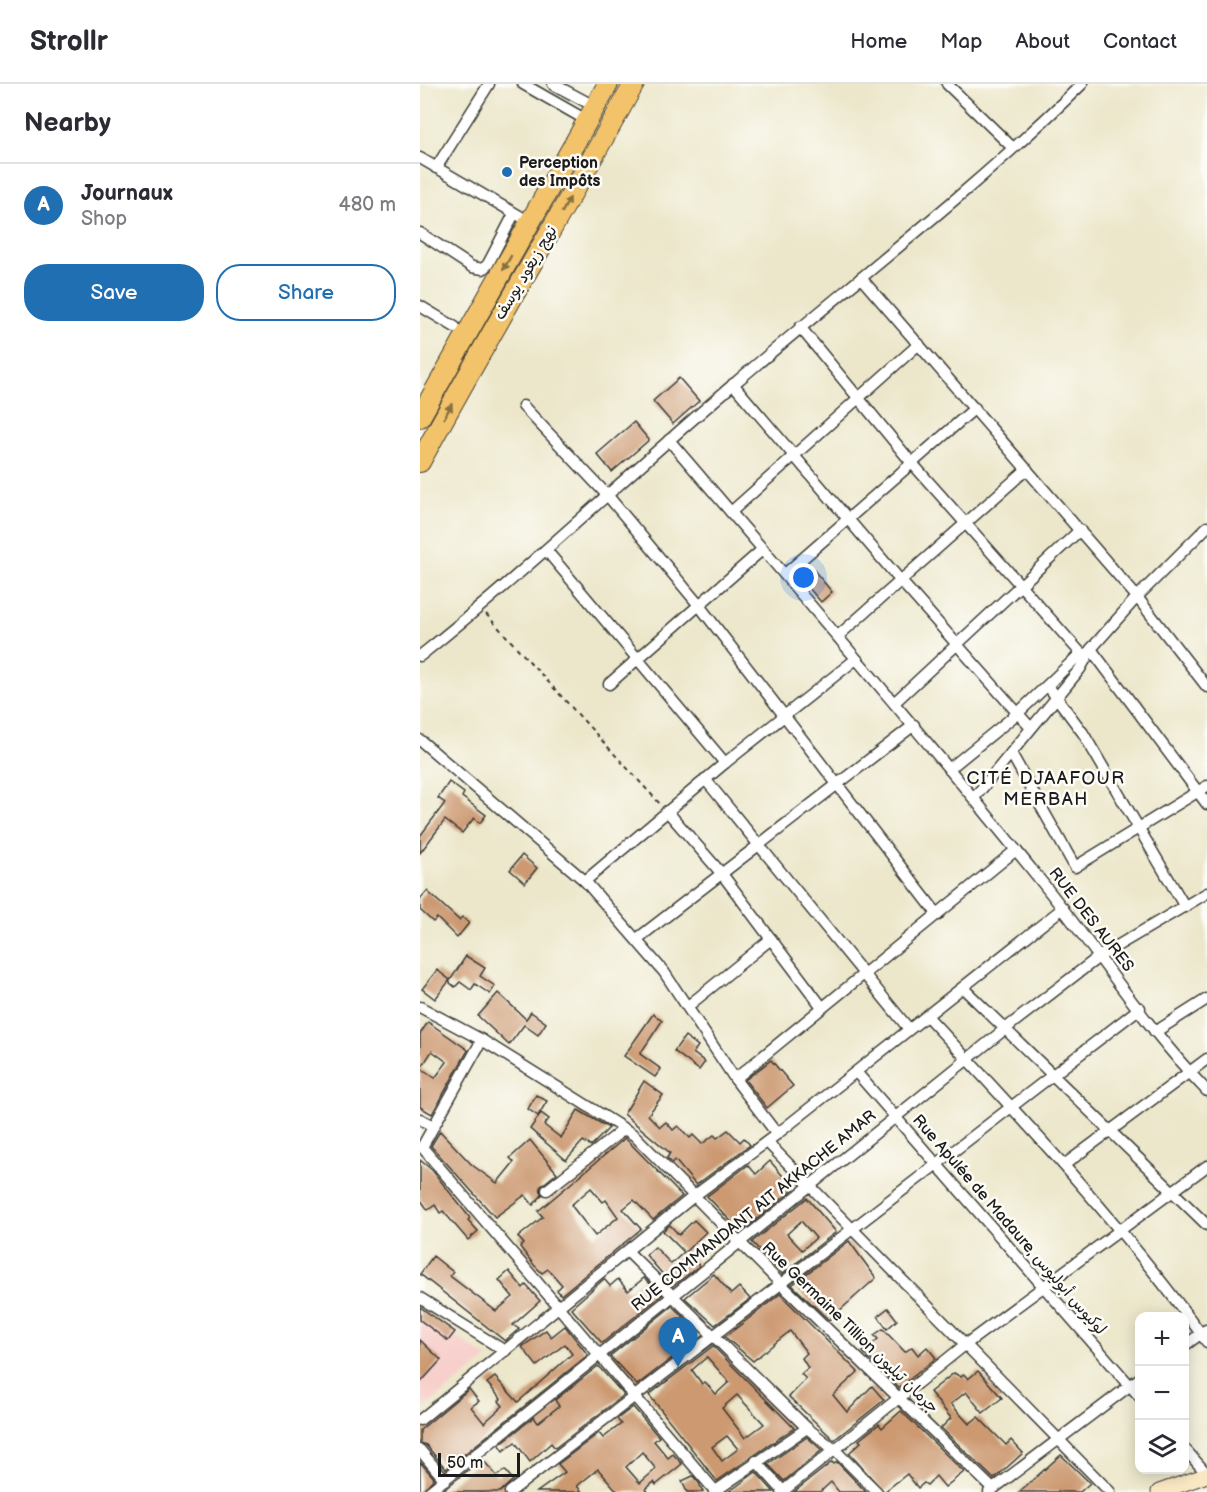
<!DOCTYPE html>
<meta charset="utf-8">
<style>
body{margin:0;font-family:"Balsamiq Sans","Playpen Sans Arabic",sans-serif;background:#f7f7f7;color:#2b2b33}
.controls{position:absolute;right:18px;bottom:18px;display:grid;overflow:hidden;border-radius:12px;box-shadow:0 3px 15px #0003}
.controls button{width:54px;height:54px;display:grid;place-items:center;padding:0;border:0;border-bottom:2px solid #e1e1e2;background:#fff;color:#2b2b33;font:30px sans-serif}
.scale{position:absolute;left:18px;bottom:15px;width:82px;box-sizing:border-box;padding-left:6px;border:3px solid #1c1c1c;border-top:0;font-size:16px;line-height:21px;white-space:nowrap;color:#1c1c1c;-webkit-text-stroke:4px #fdfcf7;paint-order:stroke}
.you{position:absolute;left:384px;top:494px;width:21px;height:21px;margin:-15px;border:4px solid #fff;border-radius:50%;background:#1a73e8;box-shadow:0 0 0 9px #1a73e833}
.badge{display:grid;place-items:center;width:39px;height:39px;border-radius:50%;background:#1f6fb2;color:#fff;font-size:20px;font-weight:700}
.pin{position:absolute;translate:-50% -50px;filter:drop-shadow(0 2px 3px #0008)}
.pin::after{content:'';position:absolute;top:32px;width:21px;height:18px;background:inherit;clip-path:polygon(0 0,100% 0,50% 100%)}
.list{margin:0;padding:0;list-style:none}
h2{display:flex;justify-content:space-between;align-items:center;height:78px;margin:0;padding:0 24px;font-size:26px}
h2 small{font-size:20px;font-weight:400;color:#7c7c81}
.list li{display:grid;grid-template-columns:39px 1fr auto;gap:18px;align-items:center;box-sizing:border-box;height:84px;padding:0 24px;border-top:2px solid #e1e1e2}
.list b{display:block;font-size:22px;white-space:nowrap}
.list p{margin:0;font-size:20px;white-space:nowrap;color:#7c7c81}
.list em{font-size:20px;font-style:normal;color:#7c7c81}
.actions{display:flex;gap:12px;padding:18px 24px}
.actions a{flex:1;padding:14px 0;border:2px solid #1f6fb2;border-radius:24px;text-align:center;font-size:21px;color:#1f6fb2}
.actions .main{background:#1f6fb2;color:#fff}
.icon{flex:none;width:33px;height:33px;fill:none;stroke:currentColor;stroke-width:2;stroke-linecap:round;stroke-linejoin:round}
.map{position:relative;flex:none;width:787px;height:1408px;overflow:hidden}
header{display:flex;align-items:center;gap:36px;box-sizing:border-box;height:84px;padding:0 30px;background:#fff;border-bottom:2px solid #e1e1e2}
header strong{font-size:28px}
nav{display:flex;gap:33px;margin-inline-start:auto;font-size:21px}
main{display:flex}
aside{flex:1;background:#fff}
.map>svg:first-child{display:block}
.built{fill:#f7d0cc}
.building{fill:#cc9971;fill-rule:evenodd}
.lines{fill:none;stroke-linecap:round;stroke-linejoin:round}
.street-casing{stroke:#3b3a36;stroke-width:13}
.secondary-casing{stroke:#3b3a36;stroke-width:17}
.highway-casing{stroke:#3b3a36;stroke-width:22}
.path{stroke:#3b3a36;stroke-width:2;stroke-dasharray:4.5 4.5;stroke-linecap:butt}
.street{stroke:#fff;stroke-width:10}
.secondary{stroke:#fae7c3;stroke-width:15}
.highway{stroke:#f2c36a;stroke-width:20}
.oneway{fill:#877043}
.poi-dot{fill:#1f6fb2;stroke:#fdfcf7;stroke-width:2}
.labels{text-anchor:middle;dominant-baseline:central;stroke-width:5;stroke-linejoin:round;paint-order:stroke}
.poi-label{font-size:16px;font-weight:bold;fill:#1c1c1c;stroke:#fdfcf7;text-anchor:start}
.street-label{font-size:16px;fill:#1c1c1c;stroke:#fdfcf7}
.neighbourhood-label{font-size:18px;letter-spacing:1.5px;fill:#1c1c1c;stroke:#fdfcf7}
</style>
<header>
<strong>Strollr</strong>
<nav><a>Home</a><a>Map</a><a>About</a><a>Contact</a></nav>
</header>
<main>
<aside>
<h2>Nearby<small></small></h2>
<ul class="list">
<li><span class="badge">A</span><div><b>Journaux</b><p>Shop</p></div><em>480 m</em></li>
</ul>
<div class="actions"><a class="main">Save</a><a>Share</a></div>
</aside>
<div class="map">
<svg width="787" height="1408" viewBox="0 0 787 1408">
<rect width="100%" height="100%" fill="#fdfcf7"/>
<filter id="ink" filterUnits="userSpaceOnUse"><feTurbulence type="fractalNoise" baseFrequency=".0167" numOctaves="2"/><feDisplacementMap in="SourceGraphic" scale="12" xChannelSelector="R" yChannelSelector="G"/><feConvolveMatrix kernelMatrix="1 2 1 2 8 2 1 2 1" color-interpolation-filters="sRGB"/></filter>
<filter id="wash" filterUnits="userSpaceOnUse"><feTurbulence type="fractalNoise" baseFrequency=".008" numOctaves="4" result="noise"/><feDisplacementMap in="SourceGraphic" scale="24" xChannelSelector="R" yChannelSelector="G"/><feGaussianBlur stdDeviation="1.35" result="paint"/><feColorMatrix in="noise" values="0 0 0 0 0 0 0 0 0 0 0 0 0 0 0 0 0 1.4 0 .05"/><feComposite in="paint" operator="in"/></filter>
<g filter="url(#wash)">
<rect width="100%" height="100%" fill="#ece7cb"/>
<polygon class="built" points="0,1228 68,1274 0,1327"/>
<g id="blocks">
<g class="building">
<polygon points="259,294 279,317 253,340 233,317"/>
<polygon points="214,338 229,356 192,388 177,370"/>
<polygon points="392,484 412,508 401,518 381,495"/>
<polygon points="29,698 44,709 42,713 66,731 60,739 54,734 42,749 25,736 0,769 0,752 25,719 18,714"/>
<polygon points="102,771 117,784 105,799 90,786"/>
<polygon points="7,807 39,836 42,833 49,839 37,854 17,834 13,838 0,826 0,815"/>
<polygon points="46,872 65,884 60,892 75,902 70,910 55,900 51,906 40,898 35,903 29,898"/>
<polygon points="17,886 30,896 15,915 2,905"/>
<polygon points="78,909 106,935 111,928 126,939 118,951 104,941 89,961 58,932"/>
<polygon points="233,930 242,937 220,970 241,985 235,993 204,972"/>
<path d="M8 938 48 966 12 1030 0 1023V950ZM12 967 27 978 15 994 1 984Z"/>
<polygon points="265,952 278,962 273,969 285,978 279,986 254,967"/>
<polygon points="351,976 373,1002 347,1024 325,996"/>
<polygon points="224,997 243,1011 228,1031 240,1043 246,1038 253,1046 258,1042 270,1054 273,1051 282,1060 294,1051 297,1054 308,1046 320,1058 324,1054 330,1061 276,1101 255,1076 252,1079 247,1074 250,1069 204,1030"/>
<polygon points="116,1011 127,1017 118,1032 108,1025"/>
<polygon points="158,1026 189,1044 171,1062 163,1057 146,1076 110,1045 121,1029 129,1035 124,1041 141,1054"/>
<polygon points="20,1047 52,1081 77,1099 94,1078 90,1074 110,1056 137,1089 120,1103 122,1111 113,1121 105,1111 75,1133 11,1062"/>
<path d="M205 1054 262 1112 233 1136 214 1116 203 1125 221 1145 141 1211 137 1206 142 1201 128 1185 122 1189 114 1181 100 1163 104 1160 98 1153 123 1133 118 1127ZM171 1104 183 1118 186 1116 198 1133 175 1152 151 1121Z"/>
<polygon points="0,1076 12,1086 50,1134 48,1136 58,1147 48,1156 23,1127 20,1129 15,1121 8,1126 0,1115"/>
<polygon points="350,1077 374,1105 321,1148 287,1112 328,1081 336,1090"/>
<path d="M387 1114 416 1148 362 1190 332 1158ZM381 1137 396 1154 382 1166 367 1150Z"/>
<polygon points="274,1136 286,1148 266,1167 279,1182 253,1202 226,1171 235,1163 251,1180 264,1168 243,1147 250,1141 259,1151"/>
<polygon points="429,1157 456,1194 409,1236 372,1201"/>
<polygon points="13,1172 33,1188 30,1192 76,1227 93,1213 79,1196 89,1187 103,1204 106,1201 120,1217 93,1241 99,1245 85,1257 0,1190"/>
<polygon points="294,1190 311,1210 319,1203 330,1215 295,1241 265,1214"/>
<polygon points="224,1194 242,1211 182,1259 151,1224 184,1195 190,1202 198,1195 208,1207"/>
<polygon points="360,1210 438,1288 413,1311 427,1328 452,1302 464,1316 414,1356 369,1313 386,1295 381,1290 388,1284 382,1274 387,1269 370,1247 333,1277 305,1253"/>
<polygon points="252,1222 277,1246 270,1252 274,1257 217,1301 190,1272"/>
<polygon points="0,1223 35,1248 28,1257 0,1236"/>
<polygon points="468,1224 477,1236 467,1245 458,1232"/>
<polygon points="145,1242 168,1271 26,1385 6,1361 0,1359 0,1346 49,1305 59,1317 51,1323 64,1339 83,1322 79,1317 81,1315 67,1299 75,1293 98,1318 152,1270 145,1260 117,1282 102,1263 126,1246 131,1253"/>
<polygon points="463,1245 485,1268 492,1263 498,1271 507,1263 516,1274 479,1304 443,1268 458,1255 454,1251"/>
<polygon points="0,1256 21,1276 0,1299"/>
<path d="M293 1262 374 1344 297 1397 229 1311ZM287 1273 309 1298 296 1310 285 1298 282 1300 272 1286ZM317 1311 344 1340 325 1354 302 1324ZM307 1352 318 1365 302 1377 292 1363Z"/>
<polygon points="178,1282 204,1311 135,1364 131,1359 110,1378 95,1358 83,1367 79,1361 114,1333 118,1339 139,1322 135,1316"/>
<polygon points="558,1287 582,1314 563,1329 546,1308 531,1320 549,1340 558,1333 586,1361 591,1356 603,1369 574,1395 521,1344 531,1334 510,1308 534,1289 541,1293 544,1290 548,1295"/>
<path d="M213 1323 239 1353 234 1357 248 1374 253 1370 262 1380 236 1401 234 1398 226 1405 228 1408H198L178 1385 157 1402 162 1408H117L145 1388 138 1380 179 1349 183 1354 201 1340 197 1335ZM222 1368 236 1385 220 1399 206 1383Z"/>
<polygon points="481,1327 544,1388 525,1403 516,1392 507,1401 504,1399 498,1404 487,1390 464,1408 429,1369 441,1358 439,1356 459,1340 462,1344"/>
<polygon points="387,1353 402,1366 364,1397 348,1380"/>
<polygon points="641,1371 670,1399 660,1408 599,1408"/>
<polygon points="62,1375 77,1392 85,1386 93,1396 80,1408 21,1408"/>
<polygon points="0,1378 14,1394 2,1408 0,1408"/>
<polygon points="412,1378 414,1380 417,1378 446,1408 419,1408 411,1398 400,1408 374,1408"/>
<polygon points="336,1388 354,1408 308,1408 317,1402"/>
<polygon points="273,1392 279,1399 283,1408 267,1408 262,1397"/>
</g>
</g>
</g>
<g filter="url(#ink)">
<use href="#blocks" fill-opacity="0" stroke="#3b3a36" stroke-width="1.5"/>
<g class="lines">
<g class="street-casing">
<g id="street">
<polyline points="103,0 168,37"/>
<polyline points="133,0 176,23"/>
<polyline points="527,0 593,64"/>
<polyline points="0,74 110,138"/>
<polyline points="16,84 69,0"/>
<polyline points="0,149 52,183 63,185 68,180 94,130"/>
<polyline points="441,194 717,513 787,603"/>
<polyline points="0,222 35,243"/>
<polyline points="380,243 491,378 666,575"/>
<polyline points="313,300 480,496 610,643"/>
<polyline points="103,322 188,412 278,520 518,831"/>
<path d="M249 356C374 502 500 647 621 797 677 866 725 943 787 1007"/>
<polyline points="311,428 499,260"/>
<polyline points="126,466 305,679"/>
<polyline points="365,490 555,324"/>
<polyline points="418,552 607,385"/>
<polyline points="671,565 787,720"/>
<path d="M0 572C109 485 209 389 315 299 431 200 553 107 662 0"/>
<polyline points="189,600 343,465"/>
<polyline points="628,602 663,649 765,823"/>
<polyline points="475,618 660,446"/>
<polyline points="0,656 165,797 244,888 315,995 357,1050"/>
<polyline points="591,669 655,783 787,702"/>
<polyline points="529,685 598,629 657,573 667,569"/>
<polyline points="285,695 489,945"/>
<polyline points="554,714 660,585 671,565 717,513 787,443"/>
<polyline points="247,727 302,790 402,923"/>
<polyline points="165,797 305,679 436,575"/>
<polyline points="217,855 494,641"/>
<polyline points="543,904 787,1141"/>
<polyline points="268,922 351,855"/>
<polyline points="0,923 62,956 214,1051 361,1200 573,1405"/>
<path d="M507 932C605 1037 703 1142 787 1258"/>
<polyline points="735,948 787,915"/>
<polyline points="62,956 2,1063 296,1408"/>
<polyline points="436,988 720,1313"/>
<polyline points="315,995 596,766"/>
<polyline points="0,1035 13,1042"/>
<polyline points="347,1058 690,1408"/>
<polyline points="644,1081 787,975"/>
<polyline points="127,1106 204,1045"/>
<polyline points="208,1168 387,1344 416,1367 457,1408"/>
<polyline points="0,1214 85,1267"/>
<polyline points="764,1262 786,1246"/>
<polyline points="0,1336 274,1112 357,1050 643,824"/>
<polyline points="764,1364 787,1390"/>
<polyline points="0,1366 25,1396"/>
<polyline points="336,1377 364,1408"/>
<polyline points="9,1408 585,945 680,872 787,809"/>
<polyline points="90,1408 720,924"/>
<polyline points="294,1408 387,1344"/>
<polyline points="362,1408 546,1260 787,1082"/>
<polyline points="569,1408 720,1294"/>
</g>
</g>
<g class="secondary-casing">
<polyline id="secondary" points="739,1408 787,1391"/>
</g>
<g class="highway-casing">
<g id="highway">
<polyline points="0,333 188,0"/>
<path d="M0 378C69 251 143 127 214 0"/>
</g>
</g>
<polyline class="path" points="66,530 241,721"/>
<use href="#street" class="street"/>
<use href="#secondary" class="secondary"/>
<use href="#highway" class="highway"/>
</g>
<defs><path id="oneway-solid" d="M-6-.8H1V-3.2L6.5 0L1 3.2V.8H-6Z" transform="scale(1.5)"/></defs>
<g class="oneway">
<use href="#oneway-solid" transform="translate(146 121) rotate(-61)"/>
<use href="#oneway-solid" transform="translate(87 179) rotate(120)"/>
<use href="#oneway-solid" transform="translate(28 327) rotate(-62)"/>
</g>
</g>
<circle class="poi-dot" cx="87" cy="88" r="6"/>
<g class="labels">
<g class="poi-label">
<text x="99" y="79">Perception<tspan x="99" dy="18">des Impôts</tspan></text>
</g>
<g class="street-label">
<text transform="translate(106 189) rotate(-59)">نهج زيغود يوسف</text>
<text transform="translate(671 836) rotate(52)">RUE DES AURES</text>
<text transform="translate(334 1127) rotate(-39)">RUE COMMANDANT AIT AKKACHE AMAR</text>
<text transform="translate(589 1141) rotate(49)">Rue Apulée de Madaure, لوكيوس أبوليوس</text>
<text transform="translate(430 1244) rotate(44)">Rue Germaine Tillion جرمان تيليون</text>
</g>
<g class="neighbourhood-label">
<text x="626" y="694">CITÉ DJAAFOUR<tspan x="626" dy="21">MERBAH</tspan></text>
</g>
</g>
</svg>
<div class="controls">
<button>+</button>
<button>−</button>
<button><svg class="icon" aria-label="layers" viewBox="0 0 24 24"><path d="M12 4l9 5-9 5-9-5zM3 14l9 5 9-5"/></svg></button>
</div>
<div class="scale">50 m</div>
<div class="you"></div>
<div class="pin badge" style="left:258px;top:1283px">A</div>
</div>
</main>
